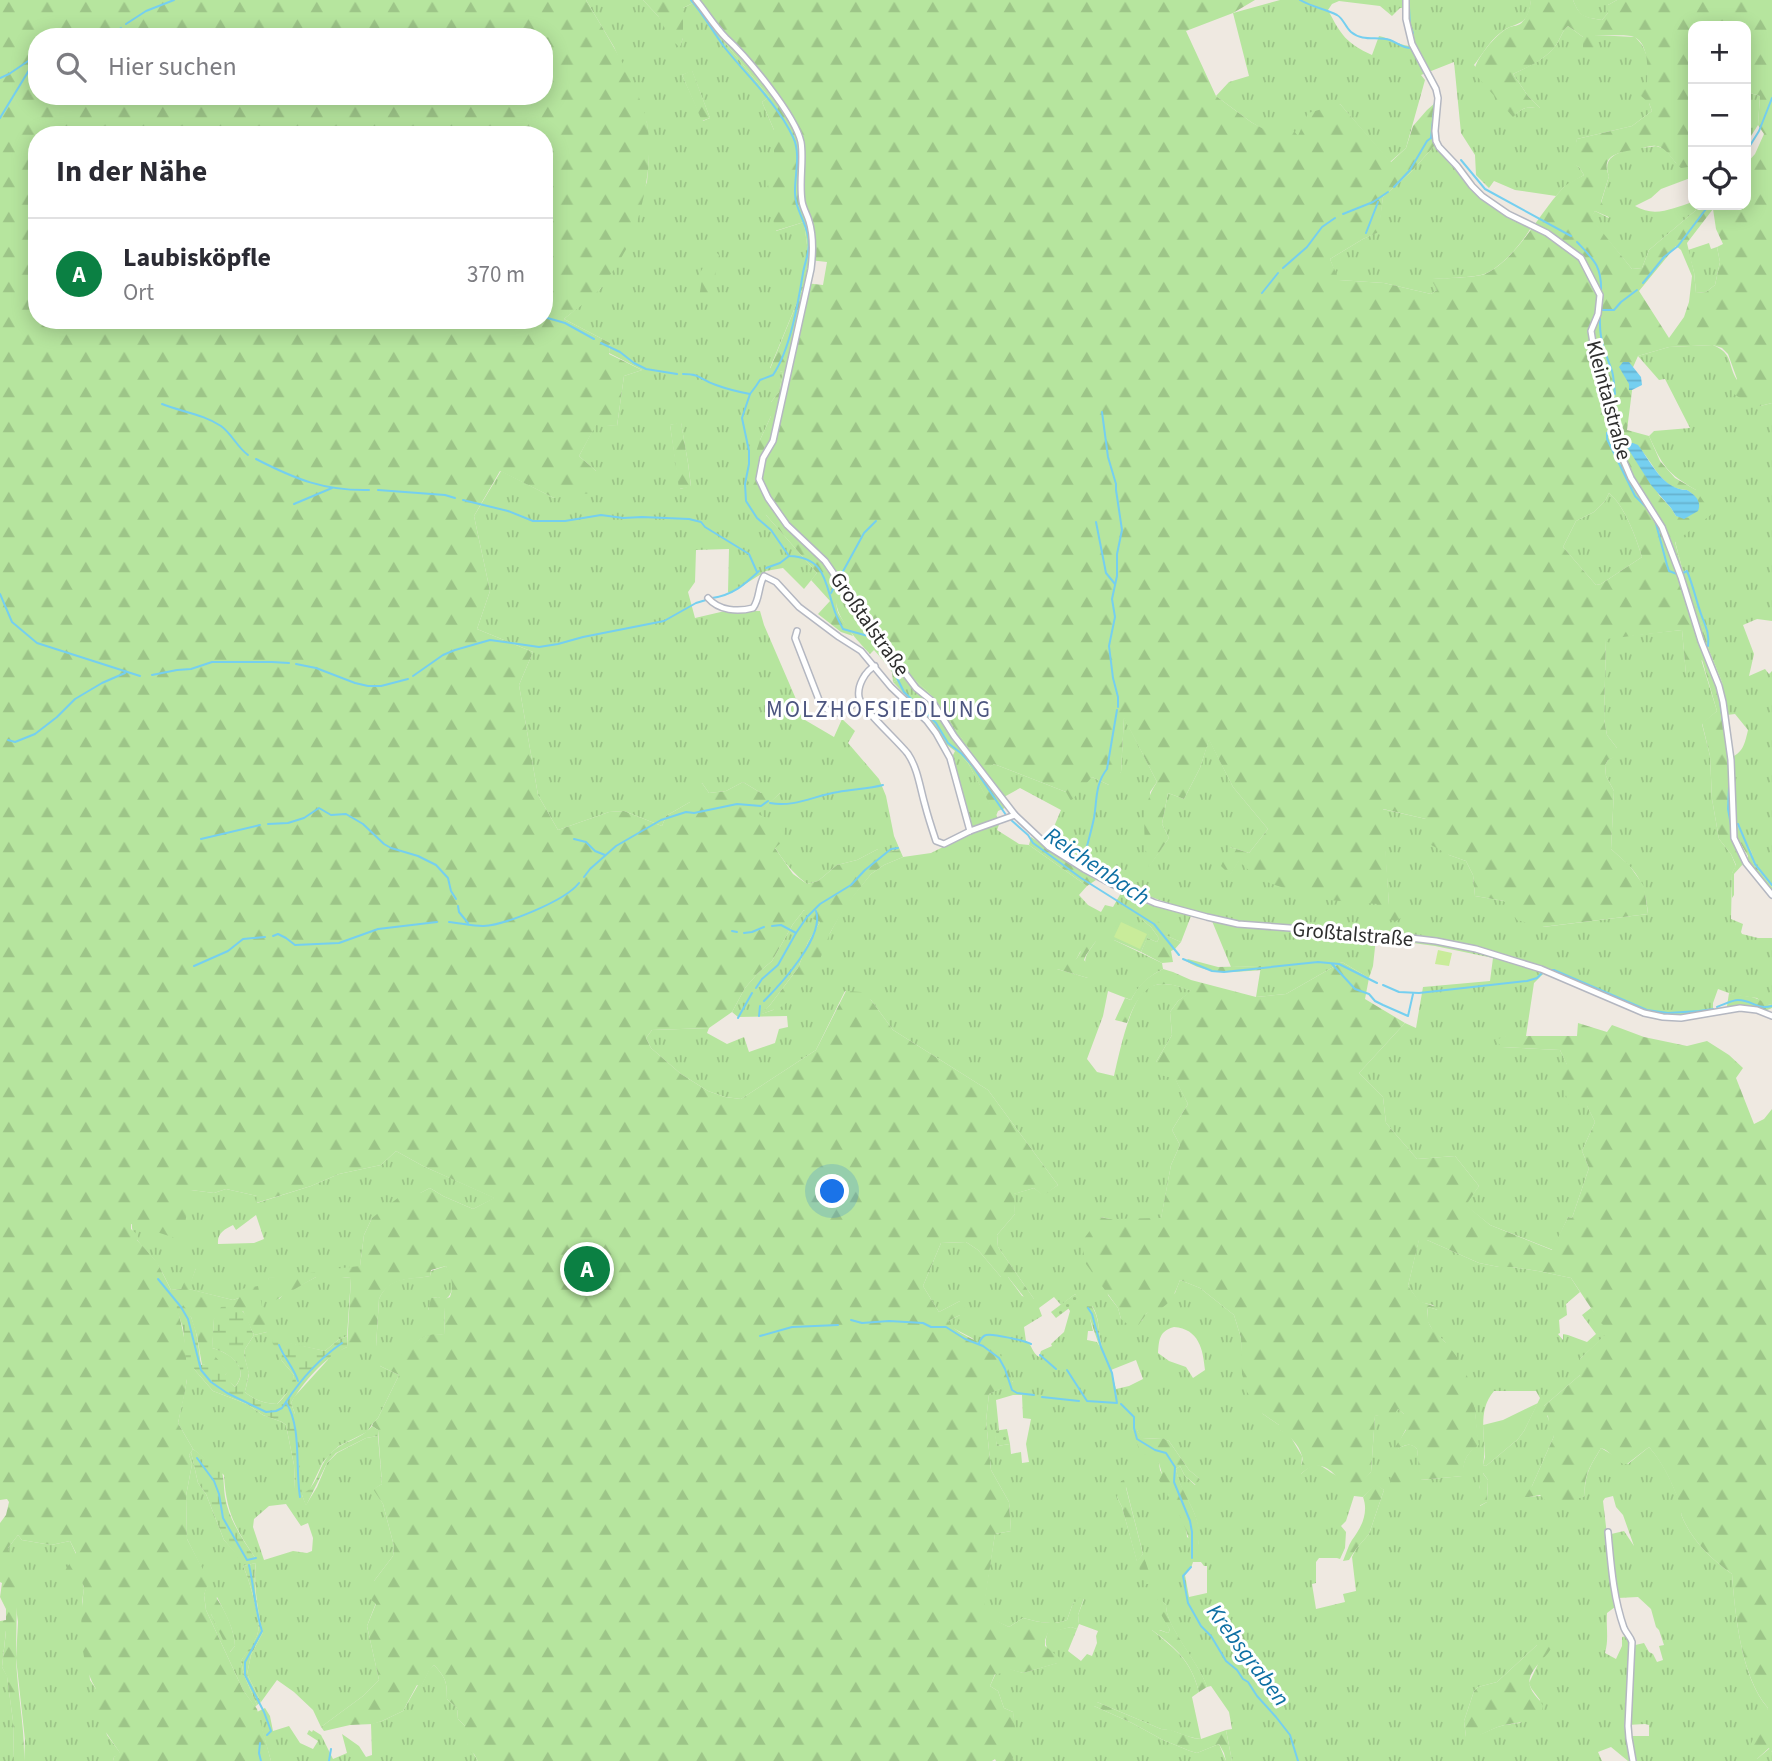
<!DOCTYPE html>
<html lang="de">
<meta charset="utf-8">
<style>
body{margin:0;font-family:"Source Sans 3",sans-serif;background:#f2f2f3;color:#2b2b33}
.controls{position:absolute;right:21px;top:21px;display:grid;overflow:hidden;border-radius:14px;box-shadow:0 4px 18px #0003}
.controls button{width:63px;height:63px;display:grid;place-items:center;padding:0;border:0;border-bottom:2px solid #e1e1e2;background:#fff;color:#2b2b33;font:35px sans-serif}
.you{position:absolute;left:833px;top:1192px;width:24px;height:24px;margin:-18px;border:5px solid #fff;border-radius:50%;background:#1a73e8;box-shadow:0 0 0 10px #1a73e833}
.badge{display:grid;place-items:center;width:46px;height:46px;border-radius:50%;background:#0b8043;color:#fff;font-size:23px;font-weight:700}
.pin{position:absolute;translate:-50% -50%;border:4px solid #fff;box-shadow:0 2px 7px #0006}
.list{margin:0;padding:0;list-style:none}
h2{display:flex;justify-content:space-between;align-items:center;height:91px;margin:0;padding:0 28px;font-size:30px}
h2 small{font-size:23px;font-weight:400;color:#7c7c81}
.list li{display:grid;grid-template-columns:46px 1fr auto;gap:21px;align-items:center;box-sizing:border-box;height:112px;padding:0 28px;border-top:2px solid #e1e1e2}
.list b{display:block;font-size:26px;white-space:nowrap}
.list p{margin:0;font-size:23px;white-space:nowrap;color:#7c7c81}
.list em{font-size:23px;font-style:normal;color:#7c7c81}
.icon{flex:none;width:38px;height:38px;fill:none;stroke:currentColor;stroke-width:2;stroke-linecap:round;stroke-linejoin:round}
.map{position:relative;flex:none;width:1772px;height:1761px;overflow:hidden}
.search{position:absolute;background:#fff;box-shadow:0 4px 18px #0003;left:28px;top:28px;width:525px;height:77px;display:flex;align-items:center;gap:18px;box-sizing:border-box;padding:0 24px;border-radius:28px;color:#7c7c81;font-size:26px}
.panel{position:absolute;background:#fff;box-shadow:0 4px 18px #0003;left:28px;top:126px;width:525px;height:203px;border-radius:28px}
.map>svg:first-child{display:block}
.grass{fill:url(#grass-tufts);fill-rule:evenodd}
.forest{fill:url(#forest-firs);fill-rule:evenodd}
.wetland{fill:url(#wetland-marsh)}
.park{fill:#b6e59e}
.garden{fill:url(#garden-dots)}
.pitch{fill:#c9ec9a}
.water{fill:url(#water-rules)}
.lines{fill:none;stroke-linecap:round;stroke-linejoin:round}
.stream{stroke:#75cff0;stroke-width:2}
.street-casing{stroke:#b4b7c1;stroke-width:8}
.street{stroke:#fff;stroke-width:5}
.labels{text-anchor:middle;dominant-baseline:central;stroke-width:6;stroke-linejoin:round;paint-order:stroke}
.street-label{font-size:21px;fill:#2e2e2e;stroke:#fff}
.neighbourhood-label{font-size:23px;letter-spacing:2px;fill:#4d5680;stroke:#fff}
.water-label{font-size:23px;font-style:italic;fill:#0d6fa3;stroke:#fff}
</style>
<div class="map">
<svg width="1772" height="1761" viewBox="0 0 1772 1761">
<defs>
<pattern id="grass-tufts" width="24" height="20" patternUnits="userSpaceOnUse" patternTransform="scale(1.75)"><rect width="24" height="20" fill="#b6e59e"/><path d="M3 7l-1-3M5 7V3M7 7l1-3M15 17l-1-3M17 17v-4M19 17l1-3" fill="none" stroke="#9dc588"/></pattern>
<pattern id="forest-firs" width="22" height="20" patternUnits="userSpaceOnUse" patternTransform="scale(1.75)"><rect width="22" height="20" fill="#b6e59e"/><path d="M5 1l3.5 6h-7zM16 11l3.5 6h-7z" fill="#9dc588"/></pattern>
<pattern id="wetland-marsh" width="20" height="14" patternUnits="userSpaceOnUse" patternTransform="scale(1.75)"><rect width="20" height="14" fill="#b6e59e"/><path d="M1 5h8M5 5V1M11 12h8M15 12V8" fill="none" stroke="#9dc588"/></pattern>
<pattern id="garden-dots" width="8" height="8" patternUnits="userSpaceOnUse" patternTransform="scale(1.75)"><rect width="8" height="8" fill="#b6e59e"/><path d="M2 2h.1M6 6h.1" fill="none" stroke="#9dc588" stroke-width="1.8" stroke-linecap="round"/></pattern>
<pattern id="water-rules" width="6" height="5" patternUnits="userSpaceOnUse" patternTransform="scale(1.75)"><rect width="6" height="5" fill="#75cff0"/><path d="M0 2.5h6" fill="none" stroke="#66b2ce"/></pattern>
</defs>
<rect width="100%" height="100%" fill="#efe9e1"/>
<g class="grass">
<path d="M586 0H643L658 16 680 46 683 38V8L693 3 769 97 762 102 774 130 776 231 804 222 809 260 805 283 770 368 783 372 779 392 771 402V416L760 440 766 515 817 573 804 589 783 568 766 571 731 593 728 592 729 549 696 550 695 582 688 592 695 618 725 611H760L764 625 805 720 834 737 842 719 855 731 848 743 879 779 886 796 894 836 900 850 886 852 878 849 857 860 837 865 818 881 807 884C782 865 771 841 757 814L780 793H761L743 782 726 791 709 793 702 783 690 802 666 816 662 826 624 811 609 812 558 830 538 795 519 685 533 652 477 629 490 591 474 516 501 471 554 498 596 471 579 456 596 424 617 426 624 376 642 370 609 353 610 343 564 319 601 288 647 182 649 155 647 123 614 47ZM692 71 710 118 703 121 682 75ZM681 423 688 463 691 486 680 489 670 425Z"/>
<path d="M1280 0H1531C1528 30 1515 20 1499 34 1489 42 1482 55 1474 65L1513 116C1525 107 1524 107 1540 108L1528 96 1513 74C1528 67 1546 59 1556 45 1561 38 1562 31 1568 26L1583 37V52L1594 35 1635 37C1659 59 1640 85 1652 111L1632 126 1577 139 1573 163 1579 167 1584 175 1564 187 1556 196 1515 190 1494 181 1489 188 1476 175 1475 155 1461 133 1454 62 1421 75 1425 80 1406 148 1390 162 1340 104 1298 137 1274 136 1251 122 1216 96 1229 82 1249 76 1233 13ZM1339 1 1380 6 1392 16 1400 8H1403L1409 46C1398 45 1390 38 1379 36L1372 55C1346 43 1341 35 1328 10L1332 4Z"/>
<path d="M1573 0H1617L1608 5V13L1602 20C1584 17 1580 18 1573 0Z"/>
<polygon points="1750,93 1760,96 1758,125 1746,144 1746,94"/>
<path d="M1435 145 1475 193 1532 226C1523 242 1499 271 1481 275 1466 278 1448 278 1432 279L1437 290 1431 294 1384 283 1338 280 1330 259 1363 239 1378 232 1383 197 1411 172Z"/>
<path d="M1656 146 1665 149 1676 163 1688 167 1693 162V177L1661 189 1651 198 1635 206C1655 218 1673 208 1693 202V205H1702L1649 250 1642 268 1632 269 1590 218 1595 211 1609 218 1601 203 1609 176C1598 149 1638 149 1656 146Z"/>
<polygon points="1709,243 1711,249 1717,247 1720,262 1715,285 1706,292 1696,293 1694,272 1688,250"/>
<path d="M1713 345C1734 354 1727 364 1737 380 1743 389 1753 398 1760 406L1772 403V621L1757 619 1743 625 1754 654 1749 676 1765 669 1769 674 1772 671V887L1753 863 1752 853 1736 823 1729 758C1743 754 1745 743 1748 730L1735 714 1727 715 1722 682 1709 650 1686 570 1683 572 1675 541 1696 490C1667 473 1663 467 1649 436L1654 431 1690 428 1665 379 1659 380 1638 356 1669 347Z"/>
<path d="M1609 493C1625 506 1636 538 1642 557L1601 584 1596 585 1563 547 1576 521 1594 512 1605 501Z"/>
<path d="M839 595C857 614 872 634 885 656L882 659 874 650 870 654C857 640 837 619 836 601Z"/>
<path d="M1682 630 1686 674 1701 659 1717 711 1702 724 1710 756 1712 799 1719 839 1731 854 1736 866 1732 873 1731 919 1743 924 1741 932 1742 934 1758 938H1772V1005L1762 1003 1757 998 1734 995 1718 989 1713 1003V1009L1691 1014 1672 1016 1645 1010 1542 967 1544 973 1534 983 1526 1036H1506L1502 1047 1560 1050 1595 1122 1582 1151 1589 1168 1572 1218 1568 1217 1553 1250 1490 1225 1465 1205 1479 1186 1455 1156 1417 1159 1386 1123 1383 1097 1359 1073 1405 1023 1416 1028 1423 987 1490 981 1493 958 1435 946 1376 938 1373 966 1369 978 1342 962 1286 994 1256 997 1261 966 1231 967 1212 921V916C1167 904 1124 889 1084 866 1072 858 1060 849 1048 841L1061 810 1020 788 1004 797 1000 803 970 760 956 751 968 763 1000 822 997 830 1019 844 1029 845 1087 886 1079 895 1088 905 1101 912 1105 905 1113 907 1121 893 1150 905 1191 916 1181 942 1167 936 1139 917 1151 927 1159 938 1157 942 1147 938 1149 933 1114 940 1162 963 1163 969C1146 978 1140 984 1131 1000L1108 991 1103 1016 1087 1059 1097 1072 1114 1076C1119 1055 1130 998 1148 988 1161 980 1179 986 1192 991L1178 1001 1170 1012 1172 1035 1156 1062 1175 1078 1188 1104 1172 1130 1180 1145 1171 1165 1161 1219H1110L1101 1217 1108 1295 1118 1308 1121 1319 1142 1321 1143 1317 1147 1313 1175 1293 1180 1280 1200 1288 1234 1315 1241 1338 1242 1351 1263 1414 1279 1425 1280 1430 1289 1434 1302 1456 1301 1474C1319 1457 1321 1468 1337 1476 1344 1479 1353 1480 1360 1482L1371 1472 1375 1416 1398 1409 1404 1414 1406 1429 1395 1450C1404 1446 1410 1441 1417 1449L1421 1480 1462 1476C1464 1460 1465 1455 1478 1445L1475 1413 1445 1342 1433 1331 1427 1320 1428 1307 1438 1310 1433 1305 1419 1302 1408 1286 1419 1239 1427 1240 1479 1263 1499 1267H1512L1538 1271 1571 1278 1580 1292 1566 1304 1567 1315 1559 1320 1560 1333 1558 1334 1563 1340V1334L1568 1335 1587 1342 1596 1334 1582 1315 1591 1308 1610 1331 1580 1359V1375L1544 1406 1554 1436 1532 1486 1529 1497C1549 1493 1566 1502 1585 1496 1584 1474 1590 1467 1601 1448L1628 1464 1649 1447C1666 1466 1674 1488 1684 1512L1681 1514C1691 1540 1710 1558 1732 1574 1735 1613 1741 1678 1768 1708L1757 1759 1770 1748 1772 1752V1761H1634L1630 1736H1649V1725L1645 1724 1627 1725 1631 1761H1628L1611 1747 1598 1752 1602 1761H1232L1226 1730 1232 1729 1229 1712 1211 1686 1207 1687C1200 1664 1165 1626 1166 1605L1161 1600 1166 1622 1170 1630 1168 1633 1160 1630H1152C1177 1651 1190 1659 1199 1692L1192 1697 1201 1739C1187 1738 1176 1730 1161 1729L1097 1702 1094 1706 1132 1723 1163 1740 1190 1751 1197 1753 1219 1744 1226 1761H1012L1014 1728 1013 1712 1004 1708 998 1691 990 1686 996 1673 1007 1668 1023 1673 1057 1663C1049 1650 1042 1647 1048 1632L1071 1627 1077 1629 1068 1651 1081 1661 1087 1654 1092 1656 1097 1643 1096 1636 1098 1631 1079 1624 1078 1615 1084 1599 1073 1603 1067 1620C1052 1626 1038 1622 1023 1618L1009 1627 982 1615 995 1534 1011 1531 1009 1502 991 1470 986 1421 989 1394 1013 1382 972 1338 951 1327 948 1321 960 1315V1301L939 1312 923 1286 941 1243 966 1242 978 1250 1001 1277H1008L1022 1296 1034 1299 998 1247 997 1235 1015 1214 1013 1194 1034 1188 1043 1195 1058 1185 988 1090 893 1030 871 1000 845 991 816 1050 741 1099 725 1097 708 1091 681 1074 651 1048 646 1038 652 1030 709 1028 707 1033 727 1044 744 1037 749 1052 775 1043 779 1029 788 1027 787 1016 738 1017 732 1012 745 988 758 973 772 961 793 924 804 910 820 922 808 942 798 968 770 1005 761 1014 773 1010 830 933 844 907 871 874 884 865 903 857 931 853 973 832 952 757 955 751 943 742 930 721 893 682 908 676H911L933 697 985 770 994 764 1066 792 1092 777 1109 785 1121 772 1124 717 1157 782 1150 792 1149 866 1169 838 1162 824 1168 793 1184 799 1200 768 1209 739 1233 787 1268 829 1249 853 1230 847V874L1239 860 1358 901 1389 905 1382 809 1426 819 1449 855 1466 861 1473 875 1475 896 1504 901 1543 927 1648 914C1645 879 1636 871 1611 849L1614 791 1606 776 1605 765 1608 760 1617 755V748L1607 735 1604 719 1606 638ZM1096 941C1084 958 1083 957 1088 978L1057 969 1068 960 1074 961 1077 958 1080 952ZM1075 1294 1079 1300 1068 1308 1070 1311 1064 1332 1051 1344 1052 1346 1041 1351 1039 1357C1032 1353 1032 1344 1026 1341L1024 1327 1042 1316 1039 1308 1054 1297 1061 1305ZM1092 1306C1100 1317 1098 1333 1102 1347H1100L1097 1342 1087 1340 1088 1331H1093L1090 1319ZM1174 1327C1199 1329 1203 1349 1205 1370L1193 1378 1186 1367 1169 1361 1158 1353C1159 1340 1159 1331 1174 1327ZM1136 1360 1143 1379 1129 1386 1116 1389 1111 1370ZM1494 1391H1536L1540 1398 1524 1431 1518 1439 1486 1466 1483 1465C1488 1441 1475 1413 1494 1391ZM1013 1395H1022L1023 1418 1031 1419 1026 1444 1029 1462 1022 1463 1021 1452 1011 1454 1010 1444 997 1446 995 1432 999 1430 996 1400ZM1132 1430H1137L1142 1439 1161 1438 1169 1441 1189 1470 1200 1479 1195 1485 1185 1476 1180 1466 1176 1469C1181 1499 1203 1511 1198 1545L1187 1537C1186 1516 1169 1489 1160 1470L1159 1463ZM1483 1473 1488 1480 1487 1502 1480 1506 1479 1489ZM1376 1485 1384 1490 1369 1534 1356 1549 1352 1557 1356 1591 1343 1594 1345 1602 1316 1609 1312 1584 1316 1583V1562L1319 1558H1337L1340 1559 1345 1548 1346 1532 1341 1526 1346 1521 1354 1496 1363 1497ZM1126 1487 1143 1554 1137 1561 1122 1507 1117 1497ZM1613 1496 1616 1507 1623 1515 1634 1546 1624 1531 1607 1535 1603 1501 1605 1498ZM1193 1562H1201L1204 1566H1207V1593L1189 1597 1185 1575 1191 1568ZM1638 1597 1651 1609 1656 1627 1659 1630 1664 1645 1659 1646 1663 1660 1657 1662 1653 1654 1649 1652 1644 1643 1631 1646 1629 1639 1626 1636 1622 1637V1646L1616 1659 1605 1653C1609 1639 1606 1628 1607 1613L1615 1607 1618 1598ZM1537 1645 1539 1662 1529 1683 1531 1688 1540 1700 1520 1723C1513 1724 1507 1724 1501 1726 1489 1729 1479 1738 1466 1737L1464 1721 1474 1691 1478 1687 1497 1682Z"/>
<path d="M396 1151 423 1166 495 1198 473 1209 443 1196 430 1188 372 1218 364 1235 360 1266 342 1277 351 1278 347 1336 338 1340 325 1351 273 1340 282 1361 294 1375 292 1387 277 1404C265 1404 254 1400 245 1392L249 1374 244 1355 245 1349 254 1335 267 1332 239 1298 233 1300 188 1289 196 1268 181 1289 171 1290C167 1282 163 1273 158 1265 151 1252 130 1240 132 1223L191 1190 214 1193 226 1189 257 1196V1203L311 1186 339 1174 381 1165ZM256 1215 264 1239 254 1243 218 1244C217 1233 225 1229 233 1225L236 1230ZM316 1277 284 1294 279 1299 268 1278Z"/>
<path d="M446 1266C452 1276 457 1291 445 1300L438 1297 432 1298 428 1310 445 1307 444 1335C412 1332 416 1352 395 1359 388 1362 386 1361 380 1366L399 1375 378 1418 373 1423 367 1432 339 1446 332 1452 323 1462 310 1489 302 1495 306 1505 317 1487 327 1463 337 1453 366 1438 378 1436 382 1484 374 1489 383 1504 394 1546 393 1556 374 1581 376 1603 367 1626 379 1680 363 1696 321 1727 313 1710 294 1692 277 1680 261 1702 247 1674 251 1655 263 1632C258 1615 253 1581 256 1563L243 1566C249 1578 261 1620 258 1632 256 1642 246 1653 241 1661L244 1675 257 1705 255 1707 243 1690 206 1610 204 1595 208 1581 187 1539 186 1496 192 1464 189 1455 191 1452 198 1483 206 1494 224 1540 237 1554 256 1559C235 1528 226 1512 224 1475L193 1449 178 1423 187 1380V1369H194L213 1391 247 1404 263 1415 282 1422 286 1425 294 1465 295 1489V1414L291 1403 294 1397 334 1353 347 1347H376L379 1299C390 1275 408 1280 430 1276L431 1271ZM286 1504 301 1526 308 1523 313 1538 312 1551 307 1553 293 1551 264 1560 253 1527 254 1519 269 1506ZM217 1597C225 1613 234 1628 235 1646L230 1652 211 1614Z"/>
<path d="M212 1348C230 1353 251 1367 235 1387L224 1376 228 1372 212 1354Z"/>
<polygon points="18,1535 22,1540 51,1545 70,1541 76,1554 84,1588 82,1602 90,1680 96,1689 107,1735 121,1754 114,1757 113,1761 24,1761 25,1740 16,1658 18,1622 8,1548"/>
<polygon points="0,1630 6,1630 2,1667 7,1676 13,1721 14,1761 0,1761"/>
<path d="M434 1665C446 1678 447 1682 447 1699L457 1708 458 1719 465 1726 468 1745 478 1761H271L257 1712 265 1708 270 1716 273 1731 289 1726 300 1743 313 1749 318 1741 307 1734 309 1730 312 1732 313 1730 321 1735 333 1759 347 1753 342 1734 359 1746 366 1757 372 1755 371 1724 382 1721 403 1711 418 1685 421 1686 429 1670Z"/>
</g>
<g class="forest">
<path d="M0 0H586C606 34 628 68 642 105 657 143 646 199 632 237 629 247 608 279 601 288 591 299 576 309 564 319L610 343 609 354 642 370 624 376 617 426 596 425 579 456 596 471 599 492 554 498 500 471 474 516 490 591 477 629 533 652 519 685 538 795 558 830 609 812 624 811 662 826 666 816 690 802 691 787 702 783 709 793 726 791 743 782 761 793 781 792 758 814 785 827 783 841 775 848 793 874 807 884 818 881 837 865 857 860 878 849H884L886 852 900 850 903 857 884 865 871 874 845 907 830 933 817 967 796 994 783 1006 759 1015 770 1005 798 968 808 942 820 922 809 917 804 910 793 924 772 961 758 973 745 988 732 1012 709 1028 652 1030 646 1038 651 1048 681 1074 708 1091 725 1097 741 1099 816 1050 846 991 861 992 871 1000 893 1030 988 1090 1058 1185 1043 1196 1034 1188 1014 1194 1015 1214 997 1235 998 1247 1034 1299 1028 1302 1008 1277H1001L978 1250 966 1242 941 1243 923 1286 939 1312 960 1301 964 1305 965 1310 960 1315 948 1321C955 1335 989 1344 1001 1356 1007 1362 1010 1375 1013 1383L989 1394 986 1421 991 1470 1009 1502 1011 1531 995 1534 983 1614 1009 1627 1023 1618C1038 1622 1052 1626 1067 1620L1073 1603 1077 1601 1079 1597 1084 1598 1078 1615 1079 1624 1077 1629 1071 1627 1048 1633 1045 1640V1646L1059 1657 1058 1663 1023 1673 1008 1669 1005 1673 995 1674 990 1686 998 1691 1004 1708 1013 1712 1018 1751 1012 1759V1761H996L995 1759 992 1761H478L474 1754 466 1749 468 1745 462 1737 465 1726 458 1719 457 1708 447 1699C447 1682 446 1678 434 1665L429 1671 421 1687 417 1685 403 1711 382 1721 373 1724 350 1725 324 1731 321 1727 363 1696 379 1680 367 1626 376 1604 368 1597 374 1581 393 1556 394 1546 383 1504 373 1489 382 1484 378 1430 372 1426 373 1423 378 1418 399 1375 380 1366 382 1359C403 1363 409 1342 426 1336 432 1334 438 1334 444 1335L445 1308 440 1309 437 1316 431 1318 427 1315 431 1298 438 1297 445 1299 450 1297C455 1282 450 1278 446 1266L431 1270 430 1276C409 1280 390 1276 379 1299L376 1347H347L351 1278 342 1277 334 1273 333 1269 360 1266 364 1235 372 1218 412 1187 420 1193 430 1188 443 1196 473 1209 494 1198 423 1166 396 1151 381 1165 339 1174 311 1186 256 1203 257 1196 226 1189 214 1193 191 1190 182 1240 131 1224V1229L138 1235 137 1240 157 1262 171 1290 181 1289 192 1267 196 1268 189 1289 233 1300 239 1298 241 1289 258 1286 267 1332 254 1335 243 1311 214 1319 212 1353 229 1372 224 1376C217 1366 214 1362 202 1365L197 1336 191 1317 177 1307C183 1330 189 1355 187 1379 185 1394 181 1409 178 1423L193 1449 189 1455 192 1464 186 1496 187 1539 209 1581 204 1595 206 1610 243 1690 257 1709 271 1761H113L114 1757 120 1753 86 1703 96 1689C78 1659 80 1621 84 1587L82 1582 63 1574 76 1553 70 1541 51 1545 22 1540 18 1535 8 1548C20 1583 16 1620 16 1657 17 1692 25 1726 24 1761H14L13 1721 7 1677 2 1667 6 1631 0 1630V1621L6 1620V1609L0 1597 2 1583 0 1582V1523L6 1515 9 1502 7 1499 0 1500ZM37 37H544V96H37ZM37 135H544V320H37Z"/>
<path d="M643 0H1255L1233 13 1186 31 1216 96 1251 122 1274 135 1284 119 1298 136 1308 113 1340 104 1391 162 1406 148 1413 126 1427 110 1435 103 1432 137 1435 145 1411 172 1383 197 1379 232 1363 239 1330 259 1339 280 1384 283 1431 294 1437 290 1431 279C1444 278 1475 278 1485 274 1517 259 1538 215 1562 189 1567 183 1577 179 1584 175L1579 167 1573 164 1572 157 1577 139 1632 126 1652 111 1649 103 1640 95 1639 87 1647 83C1648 71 1649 43 1634 37 1628 34 1603 36 1595 35V53L1583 52V37L1568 26C1562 31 1561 38 1556 45 1546 59 1529 67 1513 74L1528 96 1541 109C1527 106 1523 107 1513 117L1474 73C1474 60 1496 34 1508 28 1513 25 1519 27 1523 21 1528 16 1530 7 1531 0H1573C1580 17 1584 17 1602 20L1608 13V5L1617 0H1772V403L1760 406 1740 398 1734 394 1737 379 1728 354 1722 348 1713 345 1669 347 1638 356 1630 374 1632 391 1627 430 1649 436 1660 461 1675 478 1696 490 1712 514 1675 542 1683 572 1687 570 1709 650 1722 682 1727 715 1732 787 1731 831 1736 850 1743 864 1734 874V895L1732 898V873L1736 865 1731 854 1719 839 1712 799 1710 756 1702 723 1717 711 1702 660 1686 675 1682 630 1606 639 1604 719 1607 735 1617 748V756L1608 760 1605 765 1606 776 1614 791 1611 849 1629 865 1644 886 1648 914 1542 927 1517 920 1504 901 1475 896 1473 875 1466 861 1449 855 1424 841 1426 819 1383 809 1389 905 1410 912 1396 921 1381 918 1377 904 1316 899 1258 879 1239 861 1230 875 1221 866 1230 847 1249 853 1268 829 1233 787 1209 740 1200 768 1184 799 1168 793 1162 824 1169 838 1149 867C1143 840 1140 806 1157 782L1124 718 1121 772 1115 785H1109L1092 777 1071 801 1066 792 994 764 985 771 933 697 911 676H908L893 682 892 672 882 659 885 656C872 634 858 614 840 596 829 611 847 622 853 636L841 632 818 614 830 601 811 580 817 573 766 515 747 479 760 440 771 416V402L779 392 783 372 770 369 805 283 823 285 827 262 809 260 804 222 775 231 766 171 774 164V130L762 102 769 97 693 3 683 8V38L680 47 672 41 658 16ZM1693 26H1746V94L1750 93 1760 96 1758 125 1764 134 1755 154 1746 164V205H1716L1713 208 1702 205 1649 250 1642 268 1632 269 1591 218 1595 211 1611 218 1601 202 1609 176C1599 153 1623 152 1639 149 1644 148 1651 145 1656 146 1667 147 1673 162 1681 168L1688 167 1693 162ZM1713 209 1716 229 1723 244 1717 247 1720 262 1715 285 1706 292 1696 293 1694 272 1687 243ZM1676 246 1681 250 1692 276 1689 302 1684 317 1669 338 1639 291ZM1633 443C1653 456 1658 490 1687 490L1695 496 1692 515 1689 518 1676 516 1671 508 1659 495ZM1609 493C1625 506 1636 538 1642 557L1601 584 1596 585 1563 547 1576 521 1594 512 1605 501Z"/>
<polygon points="692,70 710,118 702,121 682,75"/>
<polygon points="714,250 719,255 711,300 699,298 702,279 698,276"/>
<polygon points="681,422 688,463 691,487 679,489 670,425"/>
<polygon points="960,750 970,760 1005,808 998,811 996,816 968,763 955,751"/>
<polygon points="1736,823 1752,853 1753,863 1772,887 1772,893 1748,863 1748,856 1737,837"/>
<polygon points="1031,837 1096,880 1087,886 1029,845"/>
<polygon points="1141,912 1164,925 1167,936 1181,942 1175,949 1171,951 1173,962 1162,963 1141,952 1147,938 1157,942 1159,938 1151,927 1139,917"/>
<polygon points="1094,938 1096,941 1086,955 1084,960 1088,965 1088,978 1057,969 1051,964 1059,959 1074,960 1077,958 1084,946"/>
<path d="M1188 959 1218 967 1261 966V970C1234 972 1210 976 1186 961Z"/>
<path d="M1342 962 1369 978 1365 999 1405 1023 1359 1073 1383 1097 1386 1123 1417 1159 1455 1156 1479 1186 1466 1205 1490 1225 1552 1250 1568 1217 1572 1218 1589 1168 1582 1151 1595 1122 1587 1106 1569 1105 1561 1079 1567 1065 1560 1050 1502 1047 1495 1040 1506 1036H1577L1578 1023 1607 1032 1612 1025 1644 1037 1687 1046 1707 1041 1729 1055 1743 1068 1736 1078 1754 1124 1764 1119 1772 1109V1752L1769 1748 1757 1759 1747 1752 1768 1708C1741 1677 1735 1614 1732 1574 1710 1558 1691 1540 1681 1514L1683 1512C1674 1488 1666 1467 1649 1447L1627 1464C1616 1465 1612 1451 1601 1448 1591 1465 1583 1475 1585 1496L1574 1500 1548 1503 1540 1495 1529 1497H1522L1532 1486 1554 1436 1550 1432 1548 1416 1542 1412 1544 1406 1580 1375V1359L1609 1331 1601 1323 1571 1278 1538 1271 1512 1267H1499L1479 1263 1427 1240H1419L1408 1286 1419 1301 1439 1308 1438 1310 1428 1307C1425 1327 1434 1330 1446 1343 1452 1350 1458 1358 1462 1365 1474 1385 1476 1422 1479 1445 1465 1455 1464 1460 1463 1476L1420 1480 1417 1449C1409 1441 1403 1446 1395 1451L1394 1449 1406 1430 1398 1422 1404 1414 1398 1409 1391 1418 1381 1415 1375 1416 1371 1472 1350 1495C1338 1477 1323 1453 1301 1474L1298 1473C1300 1468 1304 1462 1302 1456 1299 1445 1289 1434 1279 1430V1425L1263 1414 1247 1392 1242 1374 1241 1338 1234 1315 1200 1288 1180 1280C1173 1299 1168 1309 1147 1313L1135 1330 1121 1319 1118 1308 1086 1264 1083 1250V1240L1100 1217 1110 1219 1161 1218 1171 1165 1180 1145 1172 1130 1188 1104 1175 1079 1157 1074 1156 1062 1172 1035 1170 1012 1178 1001 1191 991C1153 975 1141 987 1127 1023L1115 1020 1125 998 1131 1000C1140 983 1146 978 1163 969L1173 972 1191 980 1256 997 1286 994Z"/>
<path d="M1729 993C1737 996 1746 995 1755 998 1761 1000 1765 1004 1772 1005V1008L1765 1011 1752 1006H1727Z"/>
<polygon points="315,1272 316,1277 272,1302 268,1278"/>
<path d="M1132 1430H1137L1143 1439 1162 1438 1169 1441 1189 1470 1200 1479 1196 1485 1185 1476 1180 1466 1176 1469C1181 1498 1209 1520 1196 1551L1190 1550C1189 1523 1171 1504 1159 1480L1162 1474 1159 1463C1141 1454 1138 1449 1132 1430Z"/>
<path d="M1404 1458C1408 1466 1409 1475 1403 1482L1394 1484 1391 1482 1390 1472Z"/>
<polygon points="1482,1472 1488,1480 1487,1502 1479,1506 1479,1489"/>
<polygon points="1124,1480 1143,1554 1137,1562 1122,1507 1117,1497 1121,1481"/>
<path d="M1376 1484 1384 1490 1369 1534 1356 1549 1349 1560 1343 1561C1346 1554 1348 1546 1352 1540 1361 1528 1369 1513 1363 1497Z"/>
<path d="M1144 1557 1153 1584H1146C1141 1576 1135 1564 1144 1557Z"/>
<path d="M209 1588C222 1604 234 1626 235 1646L229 1653 211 1614Z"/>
<path d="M1159 1597 1166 1605C1165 1625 1200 1664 1207 1687L1199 1692C1191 1661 1177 1649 1152 1630L1153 1628 1168 1633 1170 1630 1159 1611 1157 1601Z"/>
<path d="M1544 1644 1552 1647C1546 1659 1526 1671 1530 1686 1532 1694 1540 1699 1543 1706 1540 1725 1515 1721 1501 1726 1490 1729 1481 1736 1470 1739L1466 1737 1464 1721 1474 1691 1478 1687 1497 1682 1537 1645Z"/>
<polygon points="1092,1701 1097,1702 1161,1729 1171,1730 1193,1738 1201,1739 1226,1730 1232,1761 1226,1761 1224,1753 1219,1744 1197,1753 1190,1751 1163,1740 1132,1723 1094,1706"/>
</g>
<g class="wetland">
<path d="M1088 1302C1100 1313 1098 1331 1102 1347L1100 1348 1090 1319 1084 1312Z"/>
<path d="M181 1303C197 1318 198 1344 201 1365 204 1364 211 1363 214 1364 219 1366 230 1382 235 1387 251 1368 230 1353 212 1348L214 1319 221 1307C247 1305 245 1315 254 1335L245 1349 244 1355 249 1373 245 1392C254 1400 265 1404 277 1404 286 1396 291 1388 294 1375L282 1361 272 1342 273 1339 325 1351 338 1340 347 1336V1347C324 1358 304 1381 291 1403L295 1414 302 1494C318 1487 318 1466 330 1454 342 1441 361 1440 372 1426L378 1430V1436L366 1438 336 1453 327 1463 306 1506 302 1495 297 1494 295 1489 294 1465 286 1425 282 1422 263 1415 247 1404 213 1391 194 1369H187L183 1328 176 1307Z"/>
<path d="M193 1449 206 1459 219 1464C225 1477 223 1483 225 1497 229 1520 243 1540 256 1559L240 1563 236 1554 224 1540 206 1494 198 1483 191 1452Z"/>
<path d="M256 1563C252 1580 258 1615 263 1632L251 1655 247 1674 261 1702 257 1705 244 1675 241 1661C246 1652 256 1641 258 1632 261 1619 249 1578 243 1566Z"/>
</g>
<g class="park">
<polygon points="1120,919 1150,932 1141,952 1114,940 1110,936"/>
<polygon points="1538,1403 1524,1431 1518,1439 1486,1466 1483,1465 1485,1457 1483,1425 1503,1420"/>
</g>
<g class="garden">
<polygon points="1075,1294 1080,1300 1056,1318 1051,1312"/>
<polygon points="1007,1429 1010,1444 997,1446 994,1431"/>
</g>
<g class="pitch">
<polygon points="1121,922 1147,934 1140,949 1114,937"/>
<polygon points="1438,950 1452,953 1449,966 1435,964"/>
</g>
<g class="water">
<polygon points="1623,362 1629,362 1641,377 1642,385 1632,390 1629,390 1629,384 1619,367"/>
<path d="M1629 443H1633L1638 445C1651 462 1663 490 1687 490 1695 495 1702 501 1698 511L1684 519 1676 516 1671 508 1651 485 1627 447Z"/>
</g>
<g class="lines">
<g class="stream">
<path d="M691 0C704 15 713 32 725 48 748 77 777 103 793 137 801 154 795 173 795 190 794 207 805 220 808 236 811 249 805 261 803 273 798 304 790 350 773 375L760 380 756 386 750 394 742 418 749 451V464L745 484 746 501 757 518 771 530 789 556C825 557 825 582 834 609 836 616 840 623 843 629L875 638 883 650 904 692 936 723 948 743 962 754 972 765 1006 815"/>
<path d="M1300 0C1312 7 1325 9 1337 15 1344 19 1345 27 1351 32 1363 42 1377 36 1390 40 1398 43 1402 48 1411 48L1424 72"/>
<polyline points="1409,7 1410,26 1413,33"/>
<polyline points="126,24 146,11 174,0"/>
<polyline points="105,37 121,28"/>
<polyline points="0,78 9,74 37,55"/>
<polyline points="0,118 37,57"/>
<polyline points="1432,138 1431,138 1435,102"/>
<polyline points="1746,152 1759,131 1772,98"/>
<polyline points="1461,160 1485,189 1571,236"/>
<polyline points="1394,187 1410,170 1427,141 1431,138"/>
<polyline points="1343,214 1373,202 1388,192"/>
<polyline points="1366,233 1378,202"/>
<path d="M1577 242C1594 260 1602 266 1601 292"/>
<polyline points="1283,268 1307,247 1322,227 1335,218"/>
<polyline points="1643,283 1664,257 1678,246 1706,209"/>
<polyline points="1262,293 1278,273"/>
<polyline points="1601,310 1614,310 1621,302 1637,290"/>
<path d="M1600 315C1599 340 1604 349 1612 371 1614 378 1614 386 1615 394"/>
<polyline points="544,317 565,323 594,339"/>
<polyline points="601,343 620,352 634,363 646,369 677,374"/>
<path d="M683 374C702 374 700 380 716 385 727 389 739 392 750 394"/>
<path d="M162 404C182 412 203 414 221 426 232 434 237 447 248 455"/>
<polyline points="1613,405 1615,428"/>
<polyline points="1102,412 1108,457 1116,484 1116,490 1122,530 1117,554 1117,576 1112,599 1115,617 1109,646 1113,678 1118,697 1118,707"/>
<polyline points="1611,431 1607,433 1607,439 1635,496 1648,509"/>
<path d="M256 459C295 479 324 491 369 490"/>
<polyline points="378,490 445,495 455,498"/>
<polyline points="463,500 508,511 533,521 565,521 601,515 623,518 642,517 689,519 701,522 705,527 749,554 757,572"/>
<polyline points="294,504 332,488"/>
<polyline points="1655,520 1667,565 1669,571 1677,574"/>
<polyline points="1096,522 1106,573 1115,584"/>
<polyline points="766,568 780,563 789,556"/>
<path d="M1683 573 1687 571C1693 585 1696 600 1701 614 1705 625 1710 634 1708 646"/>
<polyline points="841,575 864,533 876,521"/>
<polyline points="831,593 836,584"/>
<polyline points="0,594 12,622 37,643 140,676"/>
<path d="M712 598C733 595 744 585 759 571"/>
<polyline points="296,664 316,668 355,683 368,686 381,686 408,679"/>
<polyline points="152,675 177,670 191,669 212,662 272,662 289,663"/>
<polyline points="413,676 443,655 455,650 490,640 539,647 558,644 583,637 664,621 696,603 706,600"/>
<polyline points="1720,700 1723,722"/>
<polyline points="8,740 15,742 35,734 57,717 75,699 102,683 125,673"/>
<polyline points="1729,787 1728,809 1731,825 1738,824 1755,864 1772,885"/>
<path d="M770 803C794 808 816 795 838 792 853 789 868 789 883 785"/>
<polyline points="1010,819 1028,835 1033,843 1081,878 1154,924 1179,955"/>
<polyline points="268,824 288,823 304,818 319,808 331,815 346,814 363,824 384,844 391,848 418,856 436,865 448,878 451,891 456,899"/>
<polyline points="201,839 260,825"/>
<polyline points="574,839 586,842 595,851 605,855"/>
<path d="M1083 863C1086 848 1091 833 1094 818 1097 801 1095 784 1107 769L1117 710"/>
<polyline points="584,877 590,869 616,846 661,820 686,812 694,813 737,804 761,806 768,801"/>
<polyline points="458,906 459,912 468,923"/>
<path d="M449 922C460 923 472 926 483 926 505 925 565 901 579 883"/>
<polyline points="772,926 781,925 796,933"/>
<polyline points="732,931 737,932"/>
<polyline points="744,933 752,932 764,927"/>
<polyline points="273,936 278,934 286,938 295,945 339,943 378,929 437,922"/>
<polyline points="1183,959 1212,971 1224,972 1318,962 1339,964 1377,983"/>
<polyline points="1332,964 1355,989 1369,994 1375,1001 1383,1005 1408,1016 1413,994"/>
<polyline points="194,966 228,951 243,939 265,937"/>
<polyline points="1551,970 1554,970 1647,1010 1668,1013 1699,1011 1713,1009"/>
<polyline points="1383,985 1399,992 1419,993 1527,981 1537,978 1542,973"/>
<polyline points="756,988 762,979 778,965 796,933 807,917 820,904 851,885 865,870 891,849 898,848"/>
<path d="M764 1001C781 984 825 936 816 911"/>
<path d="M1717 1007C1723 1005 1732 1000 1738 1000 1753 1000 1755 1010 1772 1006"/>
<polyline points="759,1016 760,1006"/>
<polyline points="738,1018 752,993"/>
<polyline points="158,1279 181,1307 188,1319 201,1370 211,1382 227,1393 266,1412 276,1411 282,1408 286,1402"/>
<polyline points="851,1320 862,1323 889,1321 923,1323 931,1327 946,1327 965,1339 983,1346 999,1358 1005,1369 1012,1390 1017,1393 1034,1395"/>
<polyline points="760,1336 792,1327 838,1325"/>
<path d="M979 1343C981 1339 982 1336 986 1335 992 1333 1025 1341 1031 1344"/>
<path d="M279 1345C284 1358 294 1368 298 1381"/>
<polyline points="1040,1355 1056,1369"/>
<polyline points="1067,1370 1087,1401 1117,1403 1112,1373 1101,1347 1092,1314 1088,1308"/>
<polyline points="1042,1397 1079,1401"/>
<polyline points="1121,1404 1134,1417 1134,1428 1137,1439 1155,1450 1166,1453 1175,1467 1174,1482 1190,1521 1192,1532 1192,1558"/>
<polyline points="197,1458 214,1481 219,1494 223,1518 247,1560 256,1558"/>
<path d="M300 1497C295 1467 302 1428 286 1402 301 1379 319 1359 342 1343"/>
<path d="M249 1565C254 1587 255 1610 262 1631L245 1662V1675L264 1712 271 1731 267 1735"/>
<polyline points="1191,1567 1183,1576 1188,1603 1201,1626 1211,1636 1226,1661 1237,1670 1243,1679 1248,1682 1257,1696 1276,1717 1290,1735 1298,1761"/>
<polyline points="260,1743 259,1753 261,1761"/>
<polyline points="329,1761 331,1749"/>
</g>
<g class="street-casing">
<g id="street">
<path d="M696 0C706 12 715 27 726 38 747 57 795 115 801 142 804 160 799 181 802 201 803 208 807 214 809 221 814 237 813 253 811 269L773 441 763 458 759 479 768 498 787 525 825 561 850 597 875 628 901 668 916 688 932 701 954 736 1015 815 1049 847 1084 869 1112 884 1155 903 1207 917 1238 924 1394 936 1436 941 1476 949 1541 969 1644 1013 1663 1017 1681 1018 1740 1008 1757 1010 1772 1016"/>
<polyline points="1406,0 1406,19 1412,44 1436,89 1438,98 1435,131 1436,141 1439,147 1457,166 1472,186 1482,196 1508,214 1547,233 1581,258 1600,295 1598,314 1591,331 1594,349 1603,370 1609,402 1613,436 1631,478 1662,527 1681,577 1701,641 1719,686 1723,702 1731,760 1734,838 1746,863 1772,895"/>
<path d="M708 598C719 611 738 612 753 608 760 599 758 586 764 576L776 582 799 607 839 637 861 651 891 687 927 721 936 733 950 758 970 831"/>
<path d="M797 631 795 638 819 700C832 721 843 713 859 700"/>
<path d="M875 666C865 671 857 686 859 697 860 707 899 742 908 754 918 769 920 788 925 805 928 817 932 829 936 841L944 844 970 831 1015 815"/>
<path d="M1608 1532C1611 1564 1613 1597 1624 1628 1626 1633 1630 1636 1632 1642L1628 1726 1629 1738 1633 1761"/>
</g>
</g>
<use href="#street" class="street"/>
</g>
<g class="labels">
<g class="street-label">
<text transform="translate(1609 400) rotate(75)">Kleintalstraße</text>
<text transform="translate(870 624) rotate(55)">Großtalstraße</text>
<text transform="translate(1353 934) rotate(5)">Großtalstraße</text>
</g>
<g class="neighbourhood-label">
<text x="879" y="709">MOLZHOFSIEDLUNG</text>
</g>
<g class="water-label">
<text transform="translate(1097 866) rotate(34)">Reichenbach</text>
<text transform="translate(1248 1655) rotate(53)">Krebsgraben</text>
</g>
</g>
</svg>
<div class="controls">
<button>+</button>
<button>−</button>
<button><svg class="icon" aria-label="locate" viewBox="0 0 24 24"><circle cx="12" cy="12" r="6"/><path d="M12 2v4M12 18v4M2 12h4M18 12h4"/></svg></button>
</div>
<div class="you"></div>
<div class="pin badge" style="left:587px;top:1269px">A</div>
<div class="search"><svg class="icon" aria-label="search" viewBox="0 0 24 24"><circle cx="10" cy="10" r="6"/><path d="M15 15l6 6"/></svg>Hier suchen</div>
<section class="panel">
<h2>In der Nähe<small></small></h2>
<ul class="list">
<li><span class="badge">A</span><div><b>Laubisköpfle</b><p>Ort</p></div><em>370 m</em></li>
</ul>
</section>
</div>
